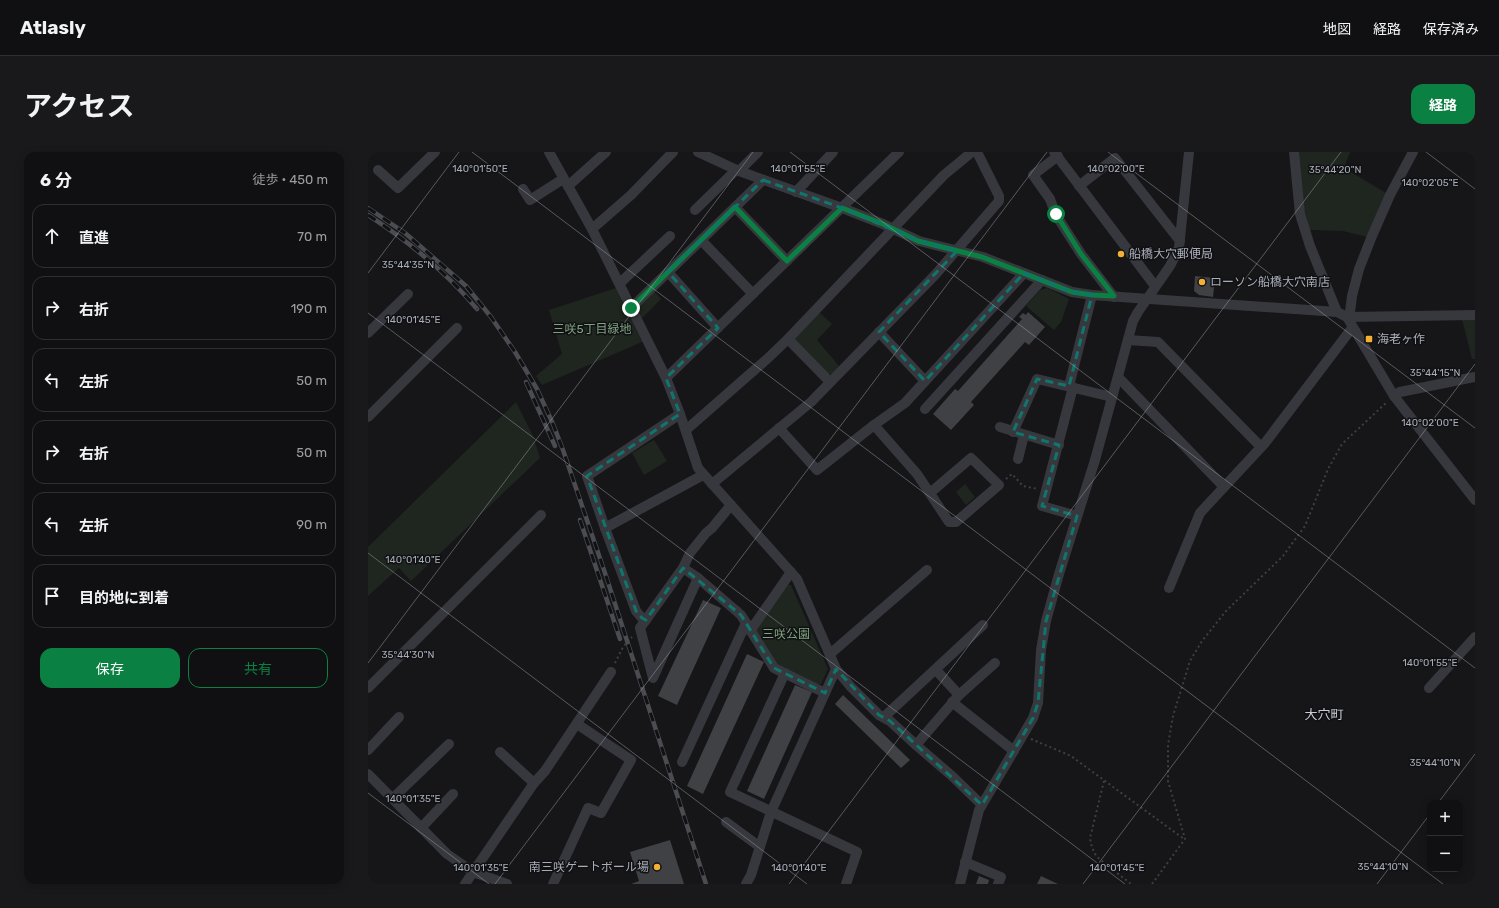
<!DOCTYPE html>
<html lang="ja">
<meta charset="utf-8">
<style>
body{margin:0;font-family:Rubik,"Noto Sans JP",sans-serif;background:#19191b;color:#f1f3f6}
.controls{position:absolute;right:12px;bottom:12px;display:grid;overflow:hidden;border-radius:8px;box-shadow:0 2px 10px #0003}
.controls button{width:36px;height:36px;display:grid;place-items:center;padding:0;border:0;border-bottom:1px solid #303032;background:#101012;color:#f1f3f6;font:20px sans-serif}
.stop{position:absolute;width:12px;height:12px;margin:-9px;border:3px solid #0b8043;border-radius:50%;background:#fff}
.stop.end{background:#0b8043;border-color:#fff;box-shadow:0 1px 4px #0008}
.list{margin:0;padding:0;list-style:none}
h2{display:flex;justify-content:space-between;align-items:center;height:52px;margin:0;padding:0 16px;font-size:17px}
h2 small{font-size:13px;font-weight:400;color:#9c9d9f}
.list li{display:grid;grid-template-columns:26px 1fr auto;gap:12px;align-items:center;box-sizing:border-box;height:64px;margin:0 8px 8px;padding:0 8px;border:1px solid #303032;border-radius:12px}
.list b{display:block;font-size:15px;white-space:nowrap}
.list em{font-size:13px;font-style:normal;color:#9c9d9f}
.actions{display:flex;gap:8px;padding:12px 16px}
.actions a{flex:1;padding:9px 0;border:1px solid #0b8043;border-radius:12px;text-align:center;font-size:14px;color:#0b8043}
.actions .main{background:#0b8043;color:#fff}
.icon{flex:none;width:22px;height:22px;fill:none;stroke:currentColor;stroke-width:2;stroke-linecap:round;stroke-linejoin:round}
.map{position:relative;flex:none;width:1107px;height:732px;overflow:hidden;border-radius:12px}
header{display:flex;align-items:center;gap:24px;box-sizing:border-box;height:56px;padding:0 20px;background:#101012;border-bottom:1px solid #303032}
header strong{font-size:19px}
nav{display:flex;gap:22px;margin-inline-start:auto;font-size:14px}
.intro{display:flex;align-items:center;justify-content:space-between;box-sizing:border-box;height:96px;padding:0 24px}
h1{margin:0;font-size:28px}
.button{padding:10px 18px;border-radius:12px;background:#0b8043;color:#fff;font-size:14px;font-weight:700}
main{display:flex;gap:24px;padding:0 24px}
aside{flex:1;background:#101012;border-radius:12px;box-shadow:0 2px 10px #0003}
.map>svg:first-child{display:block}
.green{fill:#1e261f}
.building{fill:#404145}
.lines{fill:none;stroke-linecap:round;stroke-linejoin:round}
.path{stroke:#3d3f44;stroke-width:2;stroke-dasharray:2 3;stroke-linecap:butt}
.minor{stroke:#37383d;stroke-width:10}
.rail-casing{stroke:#4a4c52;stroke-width:4.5}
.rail{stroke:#111113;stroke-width:3;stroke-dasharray:9;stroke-linecap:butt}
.route{stroke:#0b8043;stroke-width:5}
.marked{fill:none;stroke:#0f766e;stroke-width:3;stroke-dasharray:8 5;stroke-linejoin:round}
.ticks{fill:none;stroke:#a8adb8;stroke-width:1;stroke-opacity:0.45}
.poi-dot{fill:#f2b134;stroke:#111113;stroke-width:1.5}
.labels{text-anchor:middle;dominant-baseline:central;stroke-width:3;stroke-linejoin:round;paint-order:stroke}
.poi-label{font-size:12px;fill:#a8adb8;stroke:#111113;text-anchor:start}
.park-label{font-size:12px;fill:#7fa381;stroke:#111113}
.neighbourhood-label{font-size:13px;fill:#c9ccd4;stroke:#111113}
.ticks-label{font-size:10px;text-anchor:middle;fill:#a8adb8;stroke:#111113;stroke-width:3;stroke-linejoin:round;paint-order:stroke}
</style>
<header>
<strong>Atlasly</strong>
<nav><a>地図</a><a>経路</a><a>保存済み</a></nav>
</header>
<div class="intro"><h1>アクセス</h1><a class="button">経路</a></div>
<main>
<aside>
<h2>6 分<small>徒歩 · 450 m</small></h2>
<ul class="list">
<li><svg class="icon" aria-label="ahead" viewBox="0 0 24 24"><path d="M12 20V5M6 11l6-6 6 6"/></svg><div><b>直進</b></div><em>70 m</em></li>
<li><svg class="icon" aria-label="right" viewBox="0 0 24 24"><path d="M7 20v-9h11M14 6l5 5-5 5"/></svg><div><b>右折</b></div><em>190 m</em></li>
<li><svg class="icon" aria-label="left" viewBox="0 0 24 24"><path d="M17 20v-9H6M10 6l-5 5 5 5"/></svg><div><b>左折</b></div><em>50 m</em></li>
<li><svg class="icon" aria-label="right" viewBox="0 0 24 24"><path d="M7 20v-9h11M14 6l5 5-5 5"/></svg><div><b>右折</b></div><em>50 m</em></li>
<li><svg class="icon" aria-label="left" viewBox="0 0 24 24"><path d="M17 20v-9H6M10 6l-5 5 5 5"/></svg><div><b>左折</b></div><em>90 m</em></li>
<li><svg class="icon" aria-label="arrive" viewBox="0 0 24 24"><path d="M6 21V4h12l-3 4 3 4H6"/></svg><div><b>目的地に到着</b></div></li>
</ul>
<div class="actions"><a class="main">保存</a><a>共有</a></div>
</aside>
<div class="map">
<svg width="1107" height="732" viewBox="0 0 1107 732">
<rect width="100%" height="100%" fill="#161618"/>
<g class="green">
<polygon points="930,0 982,0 976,16 1018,41 999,85 975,79 941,78 936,57"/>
<polygon points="248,136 274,190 174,233 168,224 194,202 181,158"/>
<polygon points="679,136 701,147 693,170 686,178 658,154 672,138"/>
<polygon points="285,138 293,147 274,166 269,158 271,152"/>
<polygon points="451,160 464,172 449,188 471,214 464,222 459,222 426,190 426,186"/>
<polygon points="1094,167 1107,167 1107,207 1104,207"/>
<polygon points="148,250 165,284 172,306 43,429 31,416 0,444 0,395"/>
<polygon points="286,288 299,309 276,323 264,301"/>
<polygon points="597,332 607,345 598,353 588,340"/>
<polygon points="419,433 423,433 460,517 453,532 449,532 410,515 386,480"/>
</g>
<g class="building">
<polygon points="827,124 847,126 845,145 831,143 826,139"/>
<polygon points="660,160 677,175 661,193 657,190 603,250 606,253 583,278 565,262 587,237 590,239 654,167 651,165 655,161 658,163"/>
<polygon points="335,448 353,456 309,553 290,544"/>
<polygon points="379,502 396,510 335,642 319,634"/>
<polygon points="427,533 444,540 396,647 379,639"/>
<polygon points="475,543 542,608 533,616 467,552"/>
<polygon points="302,688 316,732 263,732 271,729 262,700"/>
<polygon points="611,724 621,728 620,732 608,732"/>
<polygon points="673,724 690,732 669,732"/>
</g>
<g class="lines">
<g class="path">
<polyline points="638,327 644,322 655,334 670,337"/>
<polyline points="247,511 255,495 264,485"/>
<polyline points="663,587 703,604 816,687"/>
<path d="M736 629 722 686C723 693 725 699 729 705L763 732"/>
<polyline points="784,732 817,687 800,629 800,593 805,564 822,509 834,489 858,459 915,404 937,374 960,317 974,292 1019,250"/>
</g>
<g class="minor">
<polyline points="181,0 224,77 298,226 312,262 330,316 429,427 468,517 483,535 511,563 522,569 548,593 584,624 614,653"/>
<polyline points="330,0 371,19 474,56 515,72 551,89 615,105 704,140 724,143 969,160 979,165 1107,163"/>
<polyline points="686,0 787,134"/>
<polyline points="926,0 932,62 942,94 969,160"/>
<polyline points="1045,0 1022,43 1004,84 991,117 984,144 982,160 979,165 1026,244 1107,348"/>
<polyline points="690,4 665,23 682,47 688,63 713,102 746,145"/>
<polyline points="10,18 30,36 67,0"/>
<polyline points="371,19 390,0"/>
<polyline points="200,34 238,0"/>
<polyline points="711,34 747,6 812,89"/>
<polyline points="155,37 162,48 195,27"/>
<polyline points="428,40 465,0"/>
<polyline points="367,55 419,109"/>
<polyline points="327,58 368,18"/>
<polyline points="224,77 263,43 305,0"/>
<polyline points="333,88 385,142"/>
<polyline points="300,120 350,176"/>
<polyline points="252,131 302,84"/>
<polyline points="263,156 395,28"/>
<polyline points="511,180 557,229"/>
<polyline points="0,181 40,142"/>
<polyline points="420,187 462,230"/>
<polyline points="760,188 790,190 893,295"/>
<polyline points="750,225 856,335"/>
<polyline points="298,226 531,0"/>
<polyline points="701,234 724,143"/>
<polyline points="705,235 674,354 709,364"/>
<polyline points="1026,244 1032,240 1107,225"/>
<polyline points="557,257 674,128"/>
<polyline points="312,262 219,324 237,376 335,323"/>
<polyline points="0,265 89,176"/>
<polyline points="506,273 549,322 581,370 588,370 631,333 603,306 562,341"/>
<polyline points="632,275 691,293"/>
<polyline points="411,276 449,318 506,273 537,251 656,121"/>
<polyline points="318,278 399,207 420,187 576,23 604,0"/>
<polyline points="645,280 669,227 744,245"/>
<polyline points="650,307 656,283"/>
<polyline points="344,332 443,250 567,123 631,49 631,44 609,0"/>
<polyline points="237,376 268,459 274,466 278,468"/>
<polyline points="315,416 330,426 373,463 406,516 457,541"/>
<polyline points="330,426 285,526 272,476 315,416 322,401 338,381 344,376 363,353"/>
<polyline points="801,436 832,361 897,291 984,176"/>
<polyline points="382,479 423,420"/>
<polyline points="462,502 559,418"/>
<polyline points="568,518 591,543"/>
<polyline points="417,521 362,640 489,700 478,732"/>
<polyline points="0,536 173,363"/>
<polyline points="1061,536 1107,485"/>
<polyline points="584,550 646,599"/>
<polyline points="516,565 615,473"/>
<polyline points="548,593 591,543 627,511"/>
<polyline points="0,598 31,565"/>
<polyline points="132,600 166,631"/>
<polyline points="314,610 378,471"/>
<polyline points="0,622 79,702 105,720 139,732"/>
<polyline points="24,647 81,592"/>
<polyline points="358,670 392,695"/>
<polyline points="53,676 85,642"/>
<polyline points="597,710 633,725 630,732"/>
<polyline points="97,732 166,631 177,619 243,520"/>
<polyline points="185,732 220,656 233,661 263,608 209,572"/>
<polyline points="378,732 383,723 403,660 468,517"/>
<polyline points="592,732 611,658 665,566 670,551 673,498 678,469 691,422 727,308 765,169 770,160 802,114 811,96 821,0"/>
</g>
<g class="rail-casing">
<g id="rail">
<polyline points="0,56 37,81 98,134 123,165 147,200 169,237 185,272 195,298 237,421 338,732"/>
<path d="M0 63C40 89 78 120 109 157"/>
<polyline points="158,230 187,294"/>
<polyline points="212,368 252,487"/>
</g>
</g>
<use href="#rail" class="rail"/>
</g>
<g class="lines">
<polyline class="route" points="263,156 367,55 419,109 474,56 515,72 550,89 614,105 704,140 724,143 746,144 713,102 688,62"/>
</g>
<path class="marked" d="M395 28 474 56 551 89 589 99 511 180 557 229 656 121 704 140 724 143 701 234 669 227 645 280 691 293 674 354 709 364 678 469 670 551 665 566 614 653 522 569 511 563 468 517 457 541 406 516 373 463 315 416 278 468 274 466 268 459 219 324 312 262 298 226 350 176 300 120Z"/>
<path class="ticks" d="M104 0 1075 732M422 0 1107 516M740 0 1107 276M1058 0 1107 37M0 121 91 0M0 161 757 732M0 401 439 732M0 511 385 0M0 641 121 732M1070 651 1107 602M127 732 679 0M421 732 973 0M715 732 1107 212M1009 732 1062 662"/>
<g class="poi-dot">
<circle cx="753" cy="102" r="4"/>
<circle cx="834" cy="130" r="4"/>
<rect x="997" y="183" width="8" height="8" rx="2"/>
<circle cx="289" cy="715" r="4"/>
</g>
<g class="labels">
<g class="poi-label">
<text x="761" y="102">船橋大穴郵便局</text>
<text x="842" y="130">ローソン船橋大穴南店</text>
<text x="1009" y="187">海老ヶ作</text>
<text x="281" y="715" text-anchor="end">南三咲ゲートボール場</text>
</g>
<g class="park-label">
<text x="224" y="177">三咲5丁目緑地</text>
<text x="418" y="482">三咲公園</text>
</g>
<g class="neighbourhood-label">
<text x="956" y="562">大穴町</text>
</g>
</g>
<g class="ticks-label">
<text x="112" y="20">140°01'50"E</text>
<text x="430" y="20">140°01'55"E</text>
<text x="748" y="20">140°02'00"E</text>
<text x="967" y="21">35°44'20"N</text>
<text x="1062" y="34">140°02'05"E</text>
<text x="40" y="116">35°44'35"N</text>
<text x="45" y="171">140°01'45"E</text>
<text x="1067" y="224">35°44'15"N</text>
<text x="1062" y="274">140°02'00"E</text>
<text x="45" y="411">140°01'40"E</text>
<text x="40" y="506">35°44'30"N</text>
<text x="1062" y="514">140°01'55"E</text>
<text x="1067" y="614">35°44'10"N</text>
<text x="45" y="650">140°01'35"E</text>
<text x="1015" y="718">35°44'10"N</text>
<text x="113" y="719">140°01'35"E</text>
<text x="431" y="719">140°01'40"E</text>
<text x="749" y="719">140°01'45"E</text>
</g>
</svg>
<div class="controls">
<button>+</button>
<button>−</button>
</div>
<div class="stop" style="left:688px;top:62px"></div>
<div class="stop end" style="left:263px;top:156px"></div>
</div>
</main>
